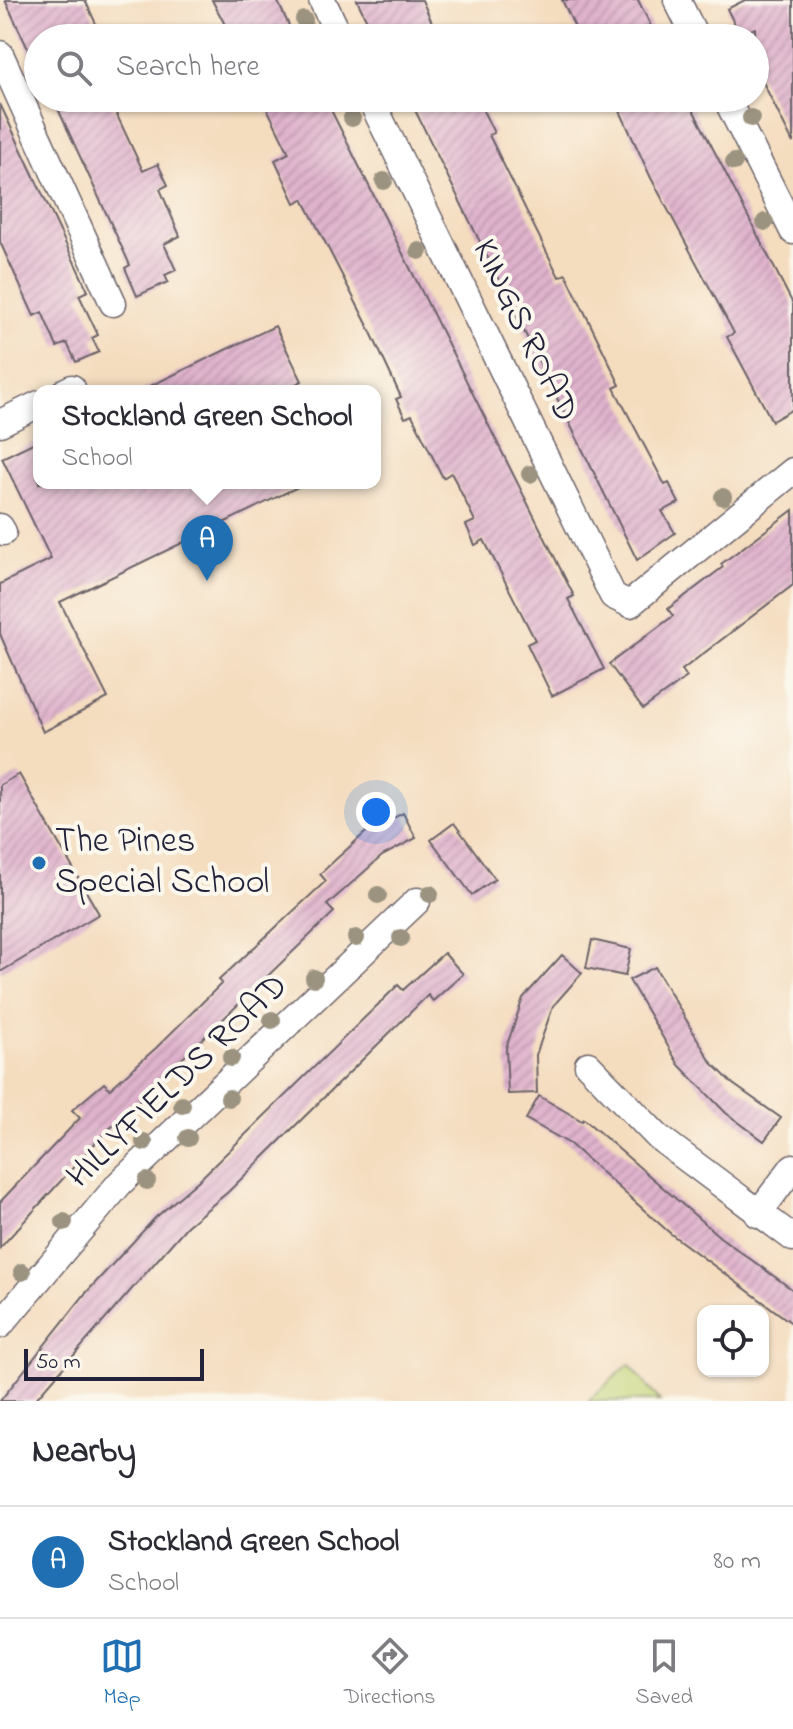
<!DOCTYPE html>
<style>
body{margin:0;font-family:"Indie Flower",sans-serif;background:#f2f2f3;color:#2b2b33}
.controls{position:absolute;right:24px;bottom:24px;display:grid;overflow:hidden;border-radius:16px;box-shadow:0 2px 6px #0004}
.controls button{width:72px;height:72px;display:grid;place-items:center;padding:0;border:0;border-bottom:2px solid #e1e1e2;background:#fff;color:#2b2b33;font:40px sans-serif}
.scale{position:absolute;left:24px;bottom:20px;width:180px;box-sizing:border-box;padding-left:8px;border:4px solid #22223b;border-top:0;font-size:22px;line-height:28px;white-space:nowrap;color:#22223b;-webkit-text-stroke:6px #fbf7ec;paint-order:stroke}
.you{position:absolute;left:376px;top:812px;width:28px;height:28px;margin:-20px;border:6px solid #fff;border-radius:50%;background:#1a73e8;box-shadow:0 0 0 12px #1a73e833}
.badge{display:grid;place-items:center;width:52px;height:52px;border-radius:50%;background:#1f6fb2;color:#fff;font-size:26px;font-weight:700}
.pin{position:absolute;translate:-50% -66px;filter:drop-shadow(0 2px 4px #0008)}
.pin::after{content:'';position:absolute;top:42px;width:28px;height:24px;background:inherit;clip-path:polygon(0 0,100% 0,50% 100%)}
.popup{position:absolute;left:33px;top:385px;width:348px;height:104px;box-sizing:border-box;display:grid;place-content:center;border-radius:16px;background:#fff;filter:drop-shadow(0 2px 6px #0005);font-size:26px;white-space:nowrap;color:#7c7c81}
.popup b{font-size:30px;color:#2b2b33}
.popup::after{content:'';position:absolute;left:50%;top:100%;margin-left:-16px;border:16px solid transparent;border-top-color:#fff}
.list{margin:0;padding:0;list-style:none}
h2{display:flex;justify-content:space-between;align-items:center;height:104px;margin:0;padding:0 32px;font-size:34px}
h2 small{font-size:26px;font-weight:400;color:#7c7c81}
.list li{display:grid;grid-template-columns:52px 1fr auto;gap:24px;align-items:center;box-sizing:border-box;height:112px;padding:0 32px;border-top:2px solid #e1e1e2}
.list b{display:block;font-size:30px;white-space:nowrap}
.list p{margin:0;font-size:26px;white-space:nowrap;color:#7c7c81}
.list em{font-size:26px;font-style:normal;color:#7c7c81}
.icon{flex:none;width:44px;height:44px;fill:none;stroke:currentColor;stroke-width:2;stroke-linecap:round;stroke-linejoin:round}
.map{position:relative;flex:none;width:793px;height:1401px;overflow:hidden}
.search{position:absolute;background:#fff;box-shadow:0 2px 6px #0004;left:24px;right:24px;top:24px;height:88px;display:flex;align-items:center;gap:20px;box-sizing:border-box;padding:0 28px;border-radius:44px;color:#7c7c81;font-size:30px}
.sheet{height:216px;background:#fff}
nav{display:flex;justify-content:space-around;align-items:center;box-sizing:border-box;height:112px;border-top:2px solid #e1e1e2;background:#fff;font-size:22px;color:#7c7c81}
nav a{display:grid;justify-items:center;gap:4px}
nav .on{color:#1f6fb2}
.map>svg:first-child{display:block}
.green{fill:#c3d376;stroke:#727a58;stroke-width:2}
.building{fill:url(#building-hatch)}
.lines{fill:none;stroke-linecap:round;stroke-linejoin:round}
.minor-casing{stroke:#6c6369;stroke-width:29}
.minor{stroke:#fff;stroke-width:26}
.tree{fill:#9b9380}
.poi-dot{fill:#1f6fb2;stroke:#fbf7ec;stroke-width:3}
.labels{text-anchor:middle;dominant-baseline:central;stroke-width:8;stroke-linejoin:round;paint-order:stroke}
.street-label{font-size:36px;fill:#22223b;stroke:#fbf7ec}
.poi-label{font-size:36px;fill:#22223b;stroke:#fbf7ec;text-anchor:start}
</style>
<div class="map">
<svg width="793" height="1401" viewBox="0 0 793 1401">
<defs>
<pattern id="building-hatch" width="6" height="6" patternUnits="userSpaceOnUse" patternTransform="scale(2)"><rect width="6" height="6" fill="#dfb2cc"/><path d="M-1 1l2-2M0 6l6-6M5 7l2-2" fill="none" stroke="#bf99b0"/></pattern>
</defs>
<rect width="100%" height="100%" fill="#fbf7ec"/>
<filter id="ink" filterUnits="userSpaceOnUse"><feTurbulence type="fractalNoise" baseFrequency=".0125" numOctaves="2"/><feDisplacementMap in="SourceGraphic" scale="16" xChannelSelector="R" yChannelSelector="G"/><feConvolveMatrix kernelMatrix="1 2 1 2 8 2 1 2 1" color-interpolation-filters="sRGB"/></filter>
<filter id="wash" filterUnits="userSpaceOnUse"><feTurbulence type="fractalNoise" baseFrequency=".006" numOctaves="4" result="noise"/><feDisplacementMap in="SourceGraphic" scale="32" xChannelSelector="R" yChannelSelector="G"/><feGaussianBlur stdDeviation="1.8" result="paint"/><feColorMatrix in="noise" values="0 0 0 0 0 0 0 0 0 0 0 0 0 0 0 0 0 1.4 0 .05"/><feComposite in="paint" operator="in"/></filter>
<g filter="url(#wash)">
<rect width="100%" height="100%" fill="#f4dcbe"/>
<polygon class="green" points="629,1364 660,1401 588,1401"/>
<g id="blocks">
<g class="building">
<polygon points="5,0 85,0 97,26 91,29 95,38 38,38 38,70"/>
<polygon points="212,0 277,0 295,38 232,38"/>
<polygon points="357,0 422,0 439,38 375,38"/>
<polygon points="562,0 638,0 657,38 580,38"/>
<polygon points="745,0 793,0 793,143 755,66 755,28 740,35 727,9"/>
<polygon points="53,98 109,98 143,171 158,164 168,185 160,189 180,236 164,244 176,270 165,275 168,282 137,296 125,268 130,265"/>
<polygon points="262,98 325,98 574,596 568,599 604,669 552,696 527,644 535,640 484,540 475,545 466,525 475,521 456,482 451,473 443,478 412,415 405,418 396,399 401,397 368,326 303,199 295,203 275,160 289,153"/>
<polygon points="409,98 477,98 494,133 489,135 559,277 566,274 620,385 614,388 665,485 669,483 679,503 662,511 675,533 637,560"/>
<polygon points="614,98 687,98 793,304 793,409 772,421 727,337 734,333 651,178"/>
<polygon points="0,104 88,291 79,295 98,335 92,338 99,352 76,362 67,343 57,347 42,312 34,316 0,242"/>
<polygon points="275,326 302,381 282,391 140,391"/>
<polygon points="39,440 39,483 306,483 60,602 108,698 43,732 0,634 0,584 51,559 2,458"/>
<polygon points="793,510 793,585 682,670 687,677 643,709 609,664 673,616 668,609 723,567 721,564"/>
<polygon points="19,774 99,914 0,972 0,785"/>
<polygon points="403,813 416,838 382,856 327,905 334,912 99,1139 0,1248 0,1202 80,1118 72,1110 104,1083 110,1089 156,1048 222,983 219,980 326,881 320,874 334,861 366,832"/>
<polygon points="454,823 495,879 472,895 431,840"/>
<polygon points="592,940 631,949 625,976 586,968"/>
<polygon points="444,953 463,974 433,1001 428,995 228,1192 187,1226 34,1401 0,1401 85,1294 155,1218 199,1180 398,985 403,990"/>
<polygon points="562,955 582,973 553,1006 536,1055 537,1093 508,1094 506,1048 523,998"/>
<polygon points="655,967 711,1062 733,1084 781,1118 764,1141 726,1113 679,1065 629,980"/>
<polygon points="539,1096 582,1121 584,1119 720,1237 793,1290 793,1324 671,1234 570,1144 526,1119"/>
</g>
</g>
</g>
<g filter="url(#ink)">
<use href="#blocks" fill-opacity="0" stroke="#6c6369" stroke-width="2"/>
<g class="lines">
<g class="minor-casing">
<g id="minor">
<polyline points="322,0 340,38"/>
<polyline points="677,0 696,38"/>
<polyline points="0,54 113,303"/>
<polyline points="370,98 613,596 630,604 793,471"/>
<polyline points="726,98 793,231"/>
<polyline points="66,391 72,388"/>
<polyline points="0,423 39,404"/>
<polyline points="0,527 3,532"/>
<polyline points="588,1065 658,1137 793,1238"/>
<polyline points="758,1214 793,1167"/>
<polyline points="0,1325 120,1183 417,901"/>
</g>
</g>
<use href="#minor" class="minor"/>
</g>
<g class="tree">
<circle cx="304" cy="20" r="9"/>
<circle cx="352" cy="118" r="9"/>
<circle cx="751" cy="118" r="9"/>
<circle cx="734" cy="162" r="9"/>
<circle cx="384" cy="181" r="9"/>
<circle cx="765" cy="222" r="9"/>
<circle cx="419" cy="251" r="9"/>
<circle cx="530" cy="474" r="9"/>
<circle cx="723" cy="497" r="9"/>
<circle cx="430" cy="894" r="9"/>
<circle cx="378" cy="895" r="9"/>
<circle cx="356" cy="938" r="9"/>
<circle cx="401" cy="938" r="9"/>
<circle cx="314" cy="978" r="9"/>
<circle cx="272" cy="1020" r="9"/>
<circle cx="231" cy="1058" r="9"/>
<circle cx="229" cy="1098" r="9"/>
<circle cx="182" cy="1105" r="9"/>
<circle cx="188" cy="1138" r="9"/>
<circle cx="144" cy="1142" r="9"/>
<circle cx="147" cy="1181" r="9"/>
<circle cx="64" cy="1222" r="9"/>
<circle cx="22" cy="1272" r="9"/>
</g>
</g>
<circle class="poi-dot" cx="39" cy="863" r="8"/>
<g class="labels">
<g class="street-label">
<text transform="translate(524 331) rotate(64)">KINGS ROAD</text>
<text transform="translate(178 1082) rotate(-44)">HILLYFIELDS ROAD</text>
</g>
<g class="poi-label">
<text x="55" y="842">The Pines<tspan x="55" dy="41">Special School</tspan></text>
</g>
</g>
</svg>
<div class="controls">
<button><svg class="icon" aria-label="locate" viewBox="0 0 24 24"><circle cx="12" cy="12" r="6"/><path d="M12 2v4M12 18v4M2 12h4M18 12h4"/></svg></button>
</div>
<div class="scale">50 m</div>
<div class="you"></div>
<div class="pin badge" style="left:207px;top:581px">A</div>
<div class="popup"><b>Stockland Green School</b>School</div>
<div class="search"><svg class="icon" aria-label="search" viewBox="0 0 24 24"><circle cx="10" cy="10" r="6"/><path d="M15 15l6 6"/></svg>Search here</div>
</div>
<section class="sheet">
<h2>Nearby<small></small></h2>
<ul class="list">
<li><span class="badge">A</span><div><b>Stockland Green School</b><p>School</p></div><em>80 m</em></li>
</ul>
</section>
<nav>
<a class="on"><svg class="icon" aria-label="map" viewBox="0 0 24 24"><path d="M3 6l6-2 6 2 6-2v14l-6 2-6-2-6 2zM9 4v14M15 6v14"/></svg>Map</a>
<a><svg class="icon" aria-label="directions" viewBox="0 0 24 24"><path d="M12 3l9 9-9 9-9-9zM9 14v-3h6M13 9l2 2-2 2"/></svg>Directions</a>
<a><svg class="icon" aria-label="saved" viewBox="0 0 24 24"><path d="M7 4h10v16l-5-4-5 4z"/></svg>Saved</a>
</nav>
